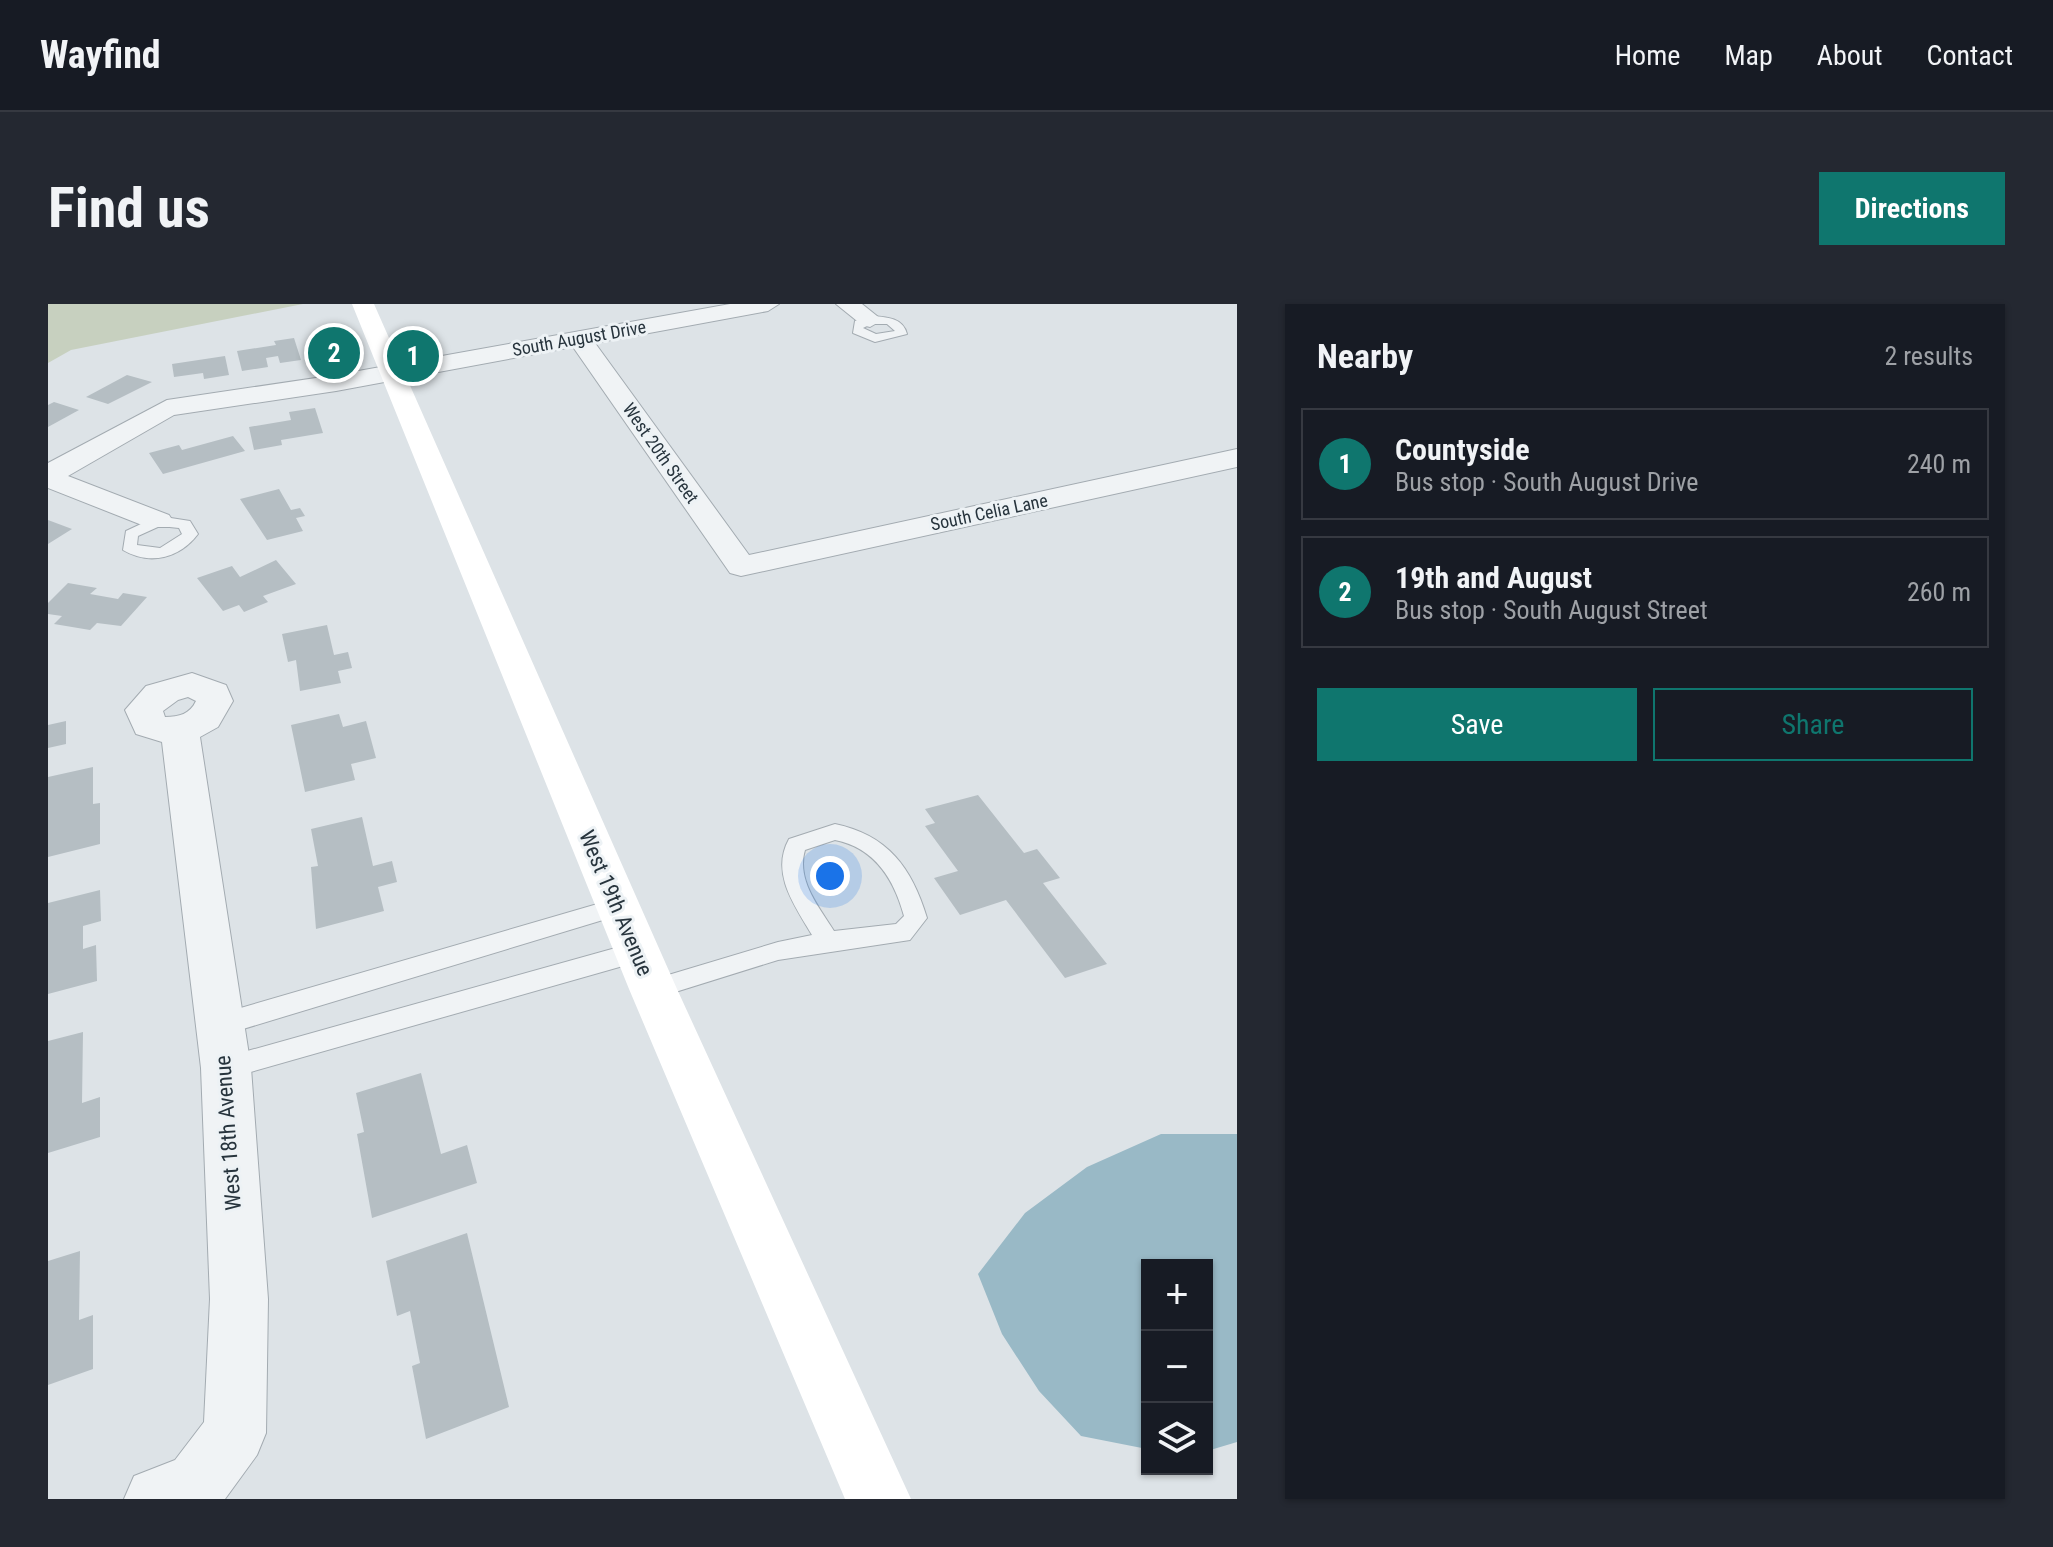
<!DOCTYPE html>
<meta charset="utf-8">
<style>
body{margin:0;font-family:"Roboto Condensed",sans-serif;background:#242831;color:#f1f3f6}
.controls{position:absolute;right:24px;bottom:24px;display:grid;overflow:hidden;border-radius:0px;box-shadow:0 2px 6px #0004}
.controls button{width:72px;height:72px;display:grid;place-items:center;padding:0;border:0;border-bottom:2px solid #363941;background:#171b24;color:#f1f3f6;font:40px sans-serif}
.you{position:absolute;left:782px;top:572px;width:28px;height:28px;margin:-20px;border:6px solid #fff;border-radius:50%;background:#1a73e8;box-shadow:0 0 0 12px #1a73e833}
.badge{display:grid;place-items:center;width:52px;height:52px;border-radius:50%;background:#0f766e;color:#fff;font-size:26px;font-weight:700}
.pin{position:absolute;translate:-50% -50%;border:4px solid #fff;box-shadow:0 2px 8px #0006}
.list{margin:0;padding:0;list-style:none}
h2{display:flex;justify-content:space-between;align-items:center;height:104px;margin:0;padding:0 32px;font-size:34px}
h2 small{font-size:26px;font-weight:400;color:#9ea1a6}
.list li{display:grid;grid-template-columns:52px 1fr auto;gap:24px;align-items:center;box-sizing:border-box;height:112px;margin:0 16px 16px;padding:0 16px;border:2px solid #363941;border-radius:0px}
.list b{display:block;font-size:30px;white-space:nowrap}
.list p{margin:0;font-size:26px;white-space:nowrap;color:#9ea1a6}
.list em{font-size:26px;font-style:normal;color:#9ea1a6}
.actions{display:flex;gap:16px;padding:24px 32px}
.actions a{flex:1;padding:18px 0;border:2px solid #0f766e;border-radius:0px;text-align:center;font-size:28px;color:#0f766e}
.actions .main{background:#0f766e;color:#fff}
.icon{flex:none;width:44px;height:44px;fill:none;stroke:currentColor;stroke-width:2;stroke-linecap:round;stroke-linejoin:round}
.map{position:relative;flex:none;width:1189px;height:1195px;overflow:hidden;border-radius:0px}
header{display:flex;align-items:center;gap:48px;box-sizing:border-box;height:112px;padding:0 40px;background:#171b24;border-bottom:2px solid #363941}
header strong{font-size:38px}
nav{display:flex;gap:44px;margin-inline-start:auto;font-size:28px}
.intro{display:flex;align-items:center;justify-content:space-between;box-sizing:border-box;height:192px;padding:0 48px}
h1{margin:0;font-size:56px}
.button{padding:20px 36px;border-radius:0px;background:#0f766e;color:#fff;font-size:28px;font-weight:700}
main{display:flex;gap:48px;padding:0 48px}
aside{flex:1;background:#171b24;border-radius:0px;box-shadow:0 2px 6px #0004}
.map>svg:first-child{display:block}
.green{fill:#c7d0bf}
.water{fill:#99b9c6}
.building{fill:#b5bec3}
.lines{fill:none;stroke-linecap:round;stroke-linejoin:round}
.lane-casing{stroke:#a3abb1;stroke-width:2}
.street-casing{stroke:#a3abb1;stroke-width:2}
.lane{fill:#f0f3f5;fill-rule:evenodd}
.street{fill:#f0f3f5;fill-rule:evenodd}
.secondary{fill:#fff;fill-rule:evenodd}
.labels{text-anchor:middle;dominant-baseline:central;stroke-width:6;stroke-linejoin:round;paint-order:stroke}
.far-street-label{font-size:18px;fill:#27343d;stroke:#edf2f5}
.street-label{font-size:22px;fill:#27343d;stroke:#edf2f5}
</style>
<header>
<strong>Wayfind</strong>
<nav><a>Home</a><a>Map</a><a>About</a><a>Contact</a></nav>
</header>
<div class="intro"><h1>Find us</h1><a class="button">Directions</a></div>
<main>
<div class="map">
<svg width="1189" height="1195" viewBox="0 0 1189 1195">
<rect width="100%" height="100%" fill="#dde3e7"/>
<polygon class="green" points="0,0 255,0 23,46 0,59"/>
<polygon class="water" points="1113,830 1189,830 1189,1138 1159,1147 1159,961 1099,961 1099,1145 1033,1132 991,1087 954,1030 930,970 977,909 1039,863"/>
<g class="building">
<polygon points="246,34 253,56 232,59 230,52 218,54 220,63 194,67 189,47 228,41 226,37"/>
<polygon points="177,52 181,71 156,75 155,69 126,73 124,60"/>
<polygon points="79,71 104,78 60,100 38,93"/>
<polygon points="6,98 31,106 0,123 0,101"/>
<polygon points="267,104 275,129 233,136 234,141 206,146 201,123 243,116 241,108"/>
<polygon points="185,132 197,147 115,170 101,149 131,141 134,146"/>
<polygon points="231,185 243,206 252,204 257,212 248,214 255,227 219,236 192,195"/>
<polygon points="0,216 24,225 0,240"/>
<polygon points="228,256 248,280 215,292 220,298 196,308 191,301 175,307 149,274 184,262 192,273"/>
<polygon points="20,279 49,284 42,290 70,295 75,289 99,293 73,322 49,319 42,326 6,320 14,312 0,310 0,299"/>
<polygon points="279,321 286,351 300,348 304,364 290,367 293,379 252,387 248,356 240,358 234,330"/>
<polygon points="291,410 295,423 318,417 328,454 303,460 307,476 257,488 243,421"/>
<polygon points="18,417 18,440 0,444 0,421"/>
<polygon points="45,463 45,500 52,499 52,540 0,553 0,473"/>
<polygon points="930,491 976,549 989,545 1012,574 995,579 1059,660 1017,674 958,596 912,611 886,574 910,567 877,522 887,519 877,505"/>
<polygon points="314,513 325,562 344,557 349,578 330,583 336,607 268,625 263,563 270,562 263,525"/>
<polygon points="52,586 53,617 35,622 35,645 48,641 49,677 0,690 0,599"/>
<polygon points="35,728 34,799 52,793 52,833 0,849 0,737"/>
<polygon points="373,769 393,850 419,841 429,879 324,914 309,830 316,828 308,789"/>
<polygon points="419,929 461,1103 378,1135 364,1062 372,1059 362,1007 349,1012 338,957"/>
<polygon points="32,947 31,1016 45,1011 45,1065 0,1081 0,957"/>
</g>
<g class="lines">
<g class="lane-casing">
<g id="lane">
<path d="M822 12C837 13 855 13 859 30L827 38 805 29 807 17ZM823 20H839L847 27 828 30 815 24Z"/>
<path d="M110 212 142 217 150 230C132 254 102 262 75 246L78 227ZM112 222 131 224 134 230 112 244 89 241 90 232Z"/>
<path d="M787 520C840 531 864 564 879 614L862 636 730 656 605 695 597 692 593 685 597 678 730 638 764 631C747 602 722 569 741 535ZM787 536C827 544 846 575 856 612L848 620 786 627C771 603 748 576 757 546Z"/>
<polygon points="570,594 578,597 581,603 578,609 172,732 163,728 160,721 163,714 172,710"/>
<polygon points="589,638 597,641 600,648 597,655 589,658 178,775 169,772 166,764 169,756 178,753"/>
</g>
</g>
<g class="street-casing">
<g id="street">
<polygon points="682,0 731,0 720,7 547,39 701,251 1189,145 1189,163 693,272 682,269 525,43 288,87 126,111 20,172 121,211 125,217 121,223 99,223 0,184 0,159 119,96 288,71"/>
<polygon points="788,0 814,0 834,16 822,23 814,21"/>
<path d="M144 369 178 381 185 397 170 423 152 433 203 764 220 995 218 1129 209 1151 177 1195H76L86 1172 127 1156 156 1118 162 995 153 764 114 438 88 430 77 406 98 382ZM140 393 148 397C142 410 131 413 117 413L115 407 130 396Z"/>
</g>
</g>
<use href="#lane" class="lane"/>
<use href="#street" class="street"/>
<polygon class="secondary" points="304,0 326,0 629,685 863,1195 797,1195 581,685"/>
</g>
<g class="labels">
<g class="far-street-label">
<text transform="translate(531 34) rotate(-10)">South August Drive</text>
<text transform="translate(613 149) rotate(55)">West 20th Street</text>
<text transform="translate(941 208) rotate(-12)">South Celia Lane</text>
</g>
<g class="street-label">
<text transform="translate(568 599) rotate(67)">West 19th Avenue</text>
<text transform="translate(180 829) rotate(-94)">West 18th Avenue</text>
</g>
</g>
</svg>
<div class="controls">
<button>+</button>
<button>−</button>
<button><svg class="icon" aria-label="layers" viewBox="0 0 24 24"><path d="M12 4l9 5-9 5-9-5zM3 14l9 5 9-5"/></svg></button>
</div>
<div class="you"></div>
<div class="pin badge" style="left:365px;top:52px">1</div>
<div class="pin badge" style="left:286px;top:49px">2</div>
</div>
<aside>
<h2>Nearby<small>2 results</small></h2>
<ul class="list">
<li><span class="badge">1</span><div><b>Countyside</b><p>Bus stop · South August Drive</p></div><em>240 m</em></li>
<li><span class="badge">2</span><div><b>19th and August</b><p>Bus stop · South August Street</p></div><em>260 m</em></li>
</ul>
<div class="actions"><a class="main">Save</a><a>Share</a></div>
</aside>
</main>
